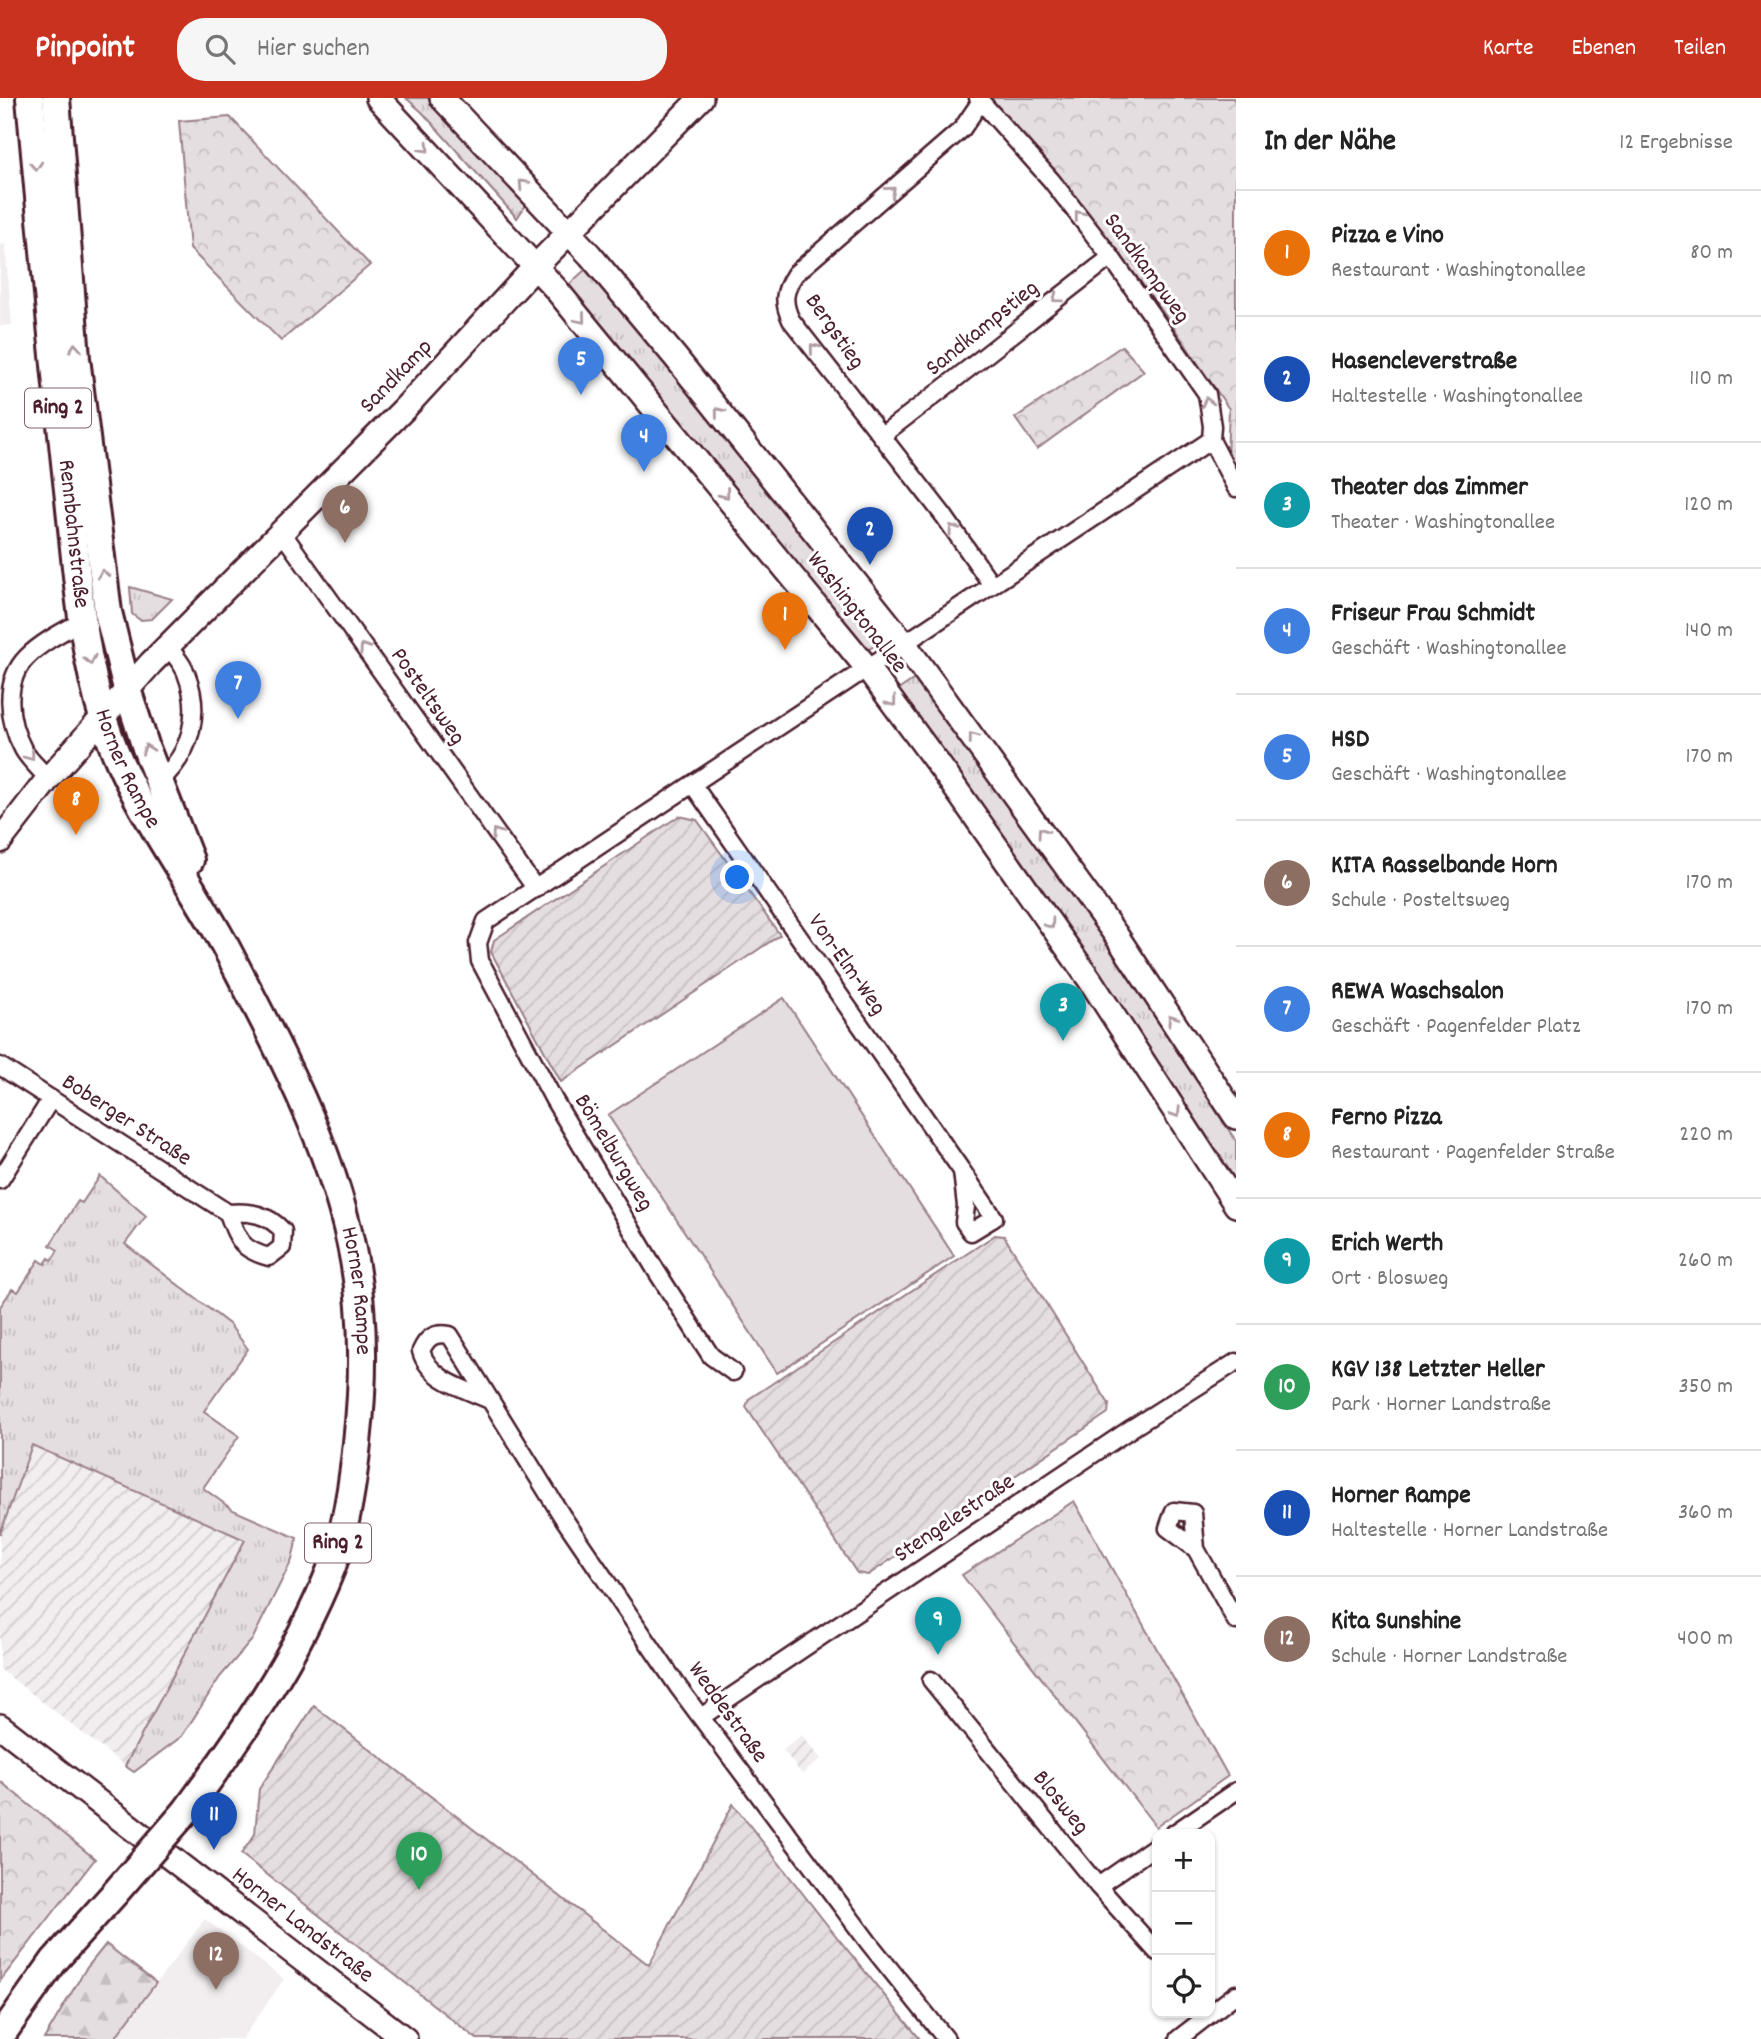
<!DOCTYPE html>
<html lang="de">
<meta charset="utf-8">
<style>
body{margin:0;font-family:Dekko,sans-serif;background:#f6f6f6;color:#222}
.controls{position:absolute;right:21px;bottom:21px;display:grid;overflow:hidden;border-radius:14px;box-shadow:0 2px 5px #0004}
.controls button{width:63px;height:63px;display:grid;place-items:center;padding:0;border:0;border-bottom:2px solid #e0e0e0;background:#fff;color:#222;font:35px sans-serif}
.you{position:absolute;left:738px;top:780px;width:24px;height:24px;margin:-18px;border:5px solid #fff;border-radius:50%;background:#1a73e8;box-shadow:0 0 0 10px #1a73e833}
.badge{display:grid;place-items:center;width:46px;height:46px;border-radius:50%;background:#c8321e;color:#fff;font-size:23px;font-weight:700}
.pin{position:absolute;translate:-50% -58px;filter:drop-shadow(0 2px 4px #0008)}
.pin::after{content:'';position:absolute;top:37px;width:24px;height:21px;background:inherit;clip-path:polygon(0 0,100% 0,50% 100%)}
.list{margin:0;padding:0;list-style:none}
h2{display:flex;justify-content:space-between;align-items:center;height:91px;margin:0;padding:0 28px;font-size:30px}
h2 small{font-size:23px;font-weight:400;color:#767676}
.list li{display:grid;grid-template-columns:46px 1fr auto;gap:21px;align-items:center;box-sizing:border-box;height:126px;padding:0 28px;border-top:2px solid #e0e0e0}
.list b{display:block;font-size:26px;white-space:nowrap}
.list p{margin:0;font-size:23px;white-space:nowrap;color:#767676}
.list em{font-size:23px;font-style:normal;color:#767676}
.icon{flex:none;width:38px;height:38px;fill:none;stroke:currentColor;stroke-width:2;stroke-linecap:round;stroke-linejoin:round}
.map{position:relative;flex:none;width:1236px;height:1941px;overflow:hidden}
header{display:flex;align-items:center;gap:42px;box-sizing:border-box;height:98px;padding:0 35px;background:#c8321e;color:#fff}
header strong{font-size:33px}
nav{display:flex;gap:38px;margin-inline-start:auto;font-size:24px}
.search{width:490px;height:63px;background:#f6f6f6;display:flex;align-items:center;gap:18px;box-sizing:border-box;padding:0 24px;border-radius:28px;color:#767676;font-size:26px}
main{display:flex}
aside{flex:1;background:#fff}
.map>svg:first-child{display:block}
.built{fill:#f2eeef}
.industrial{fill:url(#industrial-furrows)}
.grass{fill:url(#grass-tufts);stroke:#987e86;stroke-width:2}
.forest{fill:url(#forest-firs);stroke:#987e86;stroke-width:2}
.park{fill:url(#park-crowns);stroke:#987e86;stroke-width:2}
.garden{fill:url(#garden-furrows);stroke:#987e86;stroke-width:2}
.pitch{fill:#e5dee0;stroke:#987e86;stroke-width:2}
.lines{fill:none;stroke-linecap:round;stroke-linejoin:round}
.street-casing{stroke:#4a1f2b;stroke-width:21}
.secondary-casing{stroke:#4a1f2b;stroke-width:28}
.primary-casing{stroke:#4a1f2b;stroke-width:32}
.street{stroke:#fff;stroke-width:16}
.secondary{stroke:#fff;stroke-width:23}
.primary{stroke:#fff;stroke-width:26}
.primary-bridge-casing{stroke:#4a1f2b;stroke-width:32;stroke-linecap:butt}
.primary-bridge{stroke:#fff;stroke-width:26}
.oneway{stroke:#ae9aa0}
.labels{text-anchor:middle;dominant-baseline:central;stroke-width:6;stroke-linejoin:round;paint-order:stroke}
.shield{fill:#fff;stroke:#80626b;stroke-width:2}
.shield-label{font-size:23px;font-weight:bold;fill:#4a1f2b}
.street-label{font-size:24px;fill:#4a1f2b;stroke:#fff}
</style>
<header>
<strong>Pinpoint</strong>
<div class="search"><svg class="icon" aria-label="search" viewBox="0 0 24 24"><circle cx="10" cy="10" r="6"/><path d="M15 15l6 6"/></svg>Hier suchen</div>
<nav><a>Karte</a><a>Ebenen</a><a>Teilen</a></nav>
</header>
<main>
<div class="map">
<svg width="1236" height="1941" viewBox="0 0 1236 1941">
<defs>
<pattern id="industrial-furrows" width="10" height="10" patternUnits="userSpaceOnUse" patternTransform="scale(1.75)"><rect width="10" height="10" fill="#f2eeef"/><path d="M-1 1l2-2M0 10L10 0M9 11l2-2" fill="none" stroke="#d1cccd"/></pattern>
<pattern id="grass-tufts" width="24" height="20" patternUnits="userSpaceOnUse" patternTransform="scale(1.75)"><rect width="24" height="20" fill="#e5dee0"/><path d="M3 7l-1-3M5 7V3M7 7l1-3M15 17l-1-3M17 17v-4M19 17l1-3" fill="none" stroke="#c6bec0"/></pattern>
<pattern id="forest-firs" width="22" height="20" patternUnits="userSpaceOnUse" patternTransform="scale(1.75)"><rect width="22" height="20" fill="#e5dee0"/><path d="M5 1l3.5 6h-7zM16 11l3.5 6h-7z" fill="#c6bec0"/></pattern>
<pattern id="park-crowns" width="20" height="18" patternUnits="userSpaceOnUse" patternTransform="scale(1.75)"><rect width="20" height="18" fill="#e5dee0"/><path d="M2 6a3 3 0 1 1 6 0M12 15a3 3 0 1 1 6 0" fill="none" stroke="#c6bec0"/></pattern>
<pattern id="garden-furrows" width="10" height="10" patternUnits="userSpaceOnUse" patternTransform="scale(1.75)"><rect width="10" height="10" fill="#e5dee0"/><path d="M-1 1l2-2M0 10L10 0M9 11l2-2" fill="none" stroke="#c6bec0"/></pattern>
</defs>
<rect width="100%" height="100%" fill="#fff"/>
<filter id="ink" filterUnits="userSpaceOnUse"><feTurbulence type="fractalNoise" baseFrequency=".0143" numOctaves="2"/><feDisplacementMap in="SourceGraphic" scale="14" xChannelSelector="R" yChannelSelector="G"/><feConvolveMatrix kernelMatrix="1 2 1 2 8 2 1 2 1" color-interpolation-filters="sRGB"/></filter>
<g filter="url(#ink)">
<g class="built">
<polygon points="5,146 12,227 0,228 0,147"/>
<polygon points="205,1821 284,1881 242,1941 114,1941"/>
</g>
<g class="industrial">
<polygon points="31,1347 245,1442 125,1668 0,1571 0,1436"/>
<polygon points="802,1637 821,1661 802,1676 783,1652"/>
</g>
<g class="grass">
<polygon points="406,0 433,0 529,102 517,120 422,14"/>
<polygon points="587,170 695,295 882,535 878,546 869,551 860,549 563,192"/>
<polygon points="130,489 172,501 152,521 140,522 132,516"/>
<polygon points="919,578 1010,698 1236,1043 1236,1092 895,594"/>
<polygon points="100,1078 146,1118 125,1146 229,1226 248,1251 204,1313 239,1338 203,1390 233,1412 297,1440 292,1462 252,1542 220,1579 182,1638 134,1674 125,1668 245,1442 32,1347 0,1436 0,1209 12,1191 18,1194 39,1162 45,1166 49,1160 52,1162 58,1152 50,1147 78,1103 82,1105"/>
</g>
<polygon class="forest" points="106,1846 156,1885 114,1941 44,1941 85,1872"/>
<g class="park">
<polygon points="989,0 1233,0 1236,5 1236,376 1227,359 1229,311 1168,221 1119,155 1057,75"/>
<polygon points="230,19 370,167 281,243 190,151 179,23"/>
<polygon points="1122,248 1144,273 1037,351 1015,320"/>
<polygon points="1074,1403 1228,1678 1156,1729 962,1477"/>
<polygon points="0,1683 95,1761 0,1883"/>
</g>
<g class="garden">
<polygon points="679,718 697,722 780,837 561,984 491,854 494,842"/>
<polygon points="995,1137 1004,1138 1109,1306 1108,1315 868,1477 857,1475 746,1309 749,1301"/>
<polygon points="314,1608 649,1867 733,1706 828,1828 920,1941 477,1941 241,1756 255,1736 259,1691"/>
</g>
<polygon class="pitch" points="784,900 954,1158 777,1275 608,1017"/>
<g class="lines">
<g class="street-casing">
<g id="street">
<polyline points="978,0 1051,82 1111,159 1207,296 1212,328 1211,342 1236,390"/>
<path d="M981 3 962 31 795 176C784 193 782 203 791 222L944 418 992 487"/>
<path d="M882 337C960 279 1034 218 1111 159"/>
<polyline points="281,433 536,791"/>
<path d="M48 681C40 671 29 662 23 651 8 623 3 583 27 559 42 544 64 533 82 523"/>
<path d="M159 684C191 655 202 616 186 575 183 566 174 557 168 548"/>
<polyline points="693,687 962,1073 966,1108 964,1124 971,1134 994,1120 962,1073"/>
<path d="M0 968 228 1115C238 1142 241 1152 269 1159L282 1149 283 1133C268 1116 250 1113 228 1115"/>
<polyline points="0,1082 51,1001"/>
<polyline points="733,1274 711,1258 657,1174 554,1002 480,863 478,845 486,823 1211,342"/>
<path d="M490 1302C465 1291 429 1282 421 1253 427 1239 435 1234 450 1237L562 1418 679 1590 869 1845 946 1941"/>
<polyline points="1196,1451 1168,1430 1174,1413 1193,1415 1196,1451 1236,1523"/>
<polyline points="931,1582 1098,1788 1157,1854"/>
<polyline points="701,1619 1132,1330 1236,1264"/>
<polyline points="1173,1736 1236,1693"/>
<polyline points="1098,1788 1157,1747"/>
<polyline points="1178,1941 1236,1896"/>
</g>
</g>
<g class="secondary-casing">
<g id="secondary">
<polyline points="378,0 555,190 868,571 944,674 1090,882 1236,1107"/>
<polyline points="442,0 590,157 676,260 903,544 1116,837 1236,1019"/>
<polyline points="0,743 48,681 151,565 404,311 535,169 701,0"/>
<polyline points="0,1628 405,1941"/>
</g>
</g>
<g class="primary-casing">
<g id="primary">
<path id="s1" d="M30 0C42 134 54 267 69 401 77 476 82 554 105 626 132 710 191 781 231 859 288 969 350 1082 360 1208 364 1254 362 1300 357 1345 353 1383 345 1436 331 1471 296 1559 242 1637 186 1713"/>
<polyline points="56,0 76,260 108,514 127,591 146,650 190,762"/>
<polyline points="0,1939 54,1863 115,1795"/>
</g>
</g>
<use href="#street" class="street"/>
<use href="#secondary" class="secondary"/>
<use href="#primary" class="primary"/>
<g class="primary-bridge-casing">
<polyline id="primary-bridge" points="115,1795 186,1713"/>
</g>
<use href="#primary-bridge" class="primary-bridge"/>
</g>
<defs><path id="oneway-chevron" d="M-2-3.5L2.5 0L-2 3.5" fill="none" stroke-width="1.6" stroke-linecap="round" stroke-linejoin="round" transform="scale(1.75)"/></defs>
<g class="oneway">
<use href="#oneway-chevron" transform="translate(425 50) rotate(47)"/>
<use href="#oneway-chevron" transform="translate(36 68) rotate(85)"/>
<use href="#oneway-chevron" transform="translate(523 86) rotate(-133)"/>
<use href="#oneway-chevron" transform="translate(891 93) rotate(-41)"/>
<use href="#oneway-chevron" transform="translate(1079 117) rotate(-128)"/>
<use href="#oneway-chevron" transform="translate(1057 200) rotate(143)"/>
<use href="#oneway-chevron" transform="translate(581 221) rotate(50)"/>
<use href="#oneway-chevron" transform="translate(75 250) rotate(-94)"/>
<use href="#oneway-chevron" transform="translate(814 250) rotate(-129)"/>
<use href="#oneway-chevron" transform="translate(1207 304) rotate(-104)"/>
<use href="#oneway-chevron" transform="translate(719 314) rotate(-129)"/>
<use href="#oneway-chevron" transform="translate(725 396) rotate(51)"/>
<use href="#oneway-chevron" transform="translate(953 431) rotate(-125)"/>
<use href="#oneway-chevron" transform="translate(103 476) rotate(-98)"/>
<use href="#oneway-chevron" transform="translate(364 550) rotate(-125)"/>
<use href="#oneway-chevron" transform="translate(90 562) rotate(78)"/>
<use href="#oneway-chevron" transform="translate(892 604) rotate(53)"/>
<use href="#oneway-chevron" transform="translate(973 639) rotate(-127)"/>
<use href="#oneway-chevron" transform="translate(147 651) rotate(-110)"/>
<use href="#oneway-chevron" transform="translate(30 658) rotate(52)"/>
<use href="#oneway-chevron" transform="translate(1042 734) rotate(-125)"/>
<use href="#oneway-chevron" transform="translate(496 735) rotate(-125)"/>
<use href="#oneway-chevron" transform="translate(1050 826) rotate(54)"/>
<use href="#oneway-chevron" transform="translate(1172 921) rotate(-124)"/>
<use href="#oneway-chevron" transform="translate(1176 1015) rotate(57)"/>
</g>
</g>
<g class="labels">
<g class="shield">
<rect x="25" y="290.5" width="66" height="39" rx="5"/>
<rect x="305" y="1425.5" width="66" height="39" rx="5"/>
</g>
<g class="shield-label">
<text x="58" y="310">Ring 2</text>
<text x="338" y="1445">Ring 2</text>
</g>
<g class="street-label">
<text transform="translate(1146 171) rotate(54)">Sandkampweg</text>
<text transform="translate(983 231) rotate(-39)">Sandkampstieg</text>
<text transform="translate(834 234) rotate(55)">Bergstieg</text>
<text transform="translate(397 279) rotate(-46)">Sandkamp</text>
<text stroke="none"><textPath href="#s1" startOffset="438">Rennbahnstraße</textPath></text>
<text transform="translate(856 515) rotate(52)">Washingtonallee</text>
<text transform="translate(427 599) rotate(55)">Posteltsweg</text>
<text stroke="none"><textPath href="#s1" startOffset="681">Horner Rampe</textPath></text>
<text transform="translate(846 867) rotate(55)">Von-Elm-Weg</text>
<text transform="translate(126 1023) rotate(33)">Boberger Straße</text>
<text transform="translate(613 1055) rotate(59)">Bömelburgweg</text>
<text stroke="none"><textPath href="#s1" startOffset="1256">Horner Rampe</textPath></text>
<text transform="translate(955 1421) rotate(-34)">Stengelestraße</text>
<text transform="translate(727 1615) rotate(54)">Weddestraße</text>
<text transform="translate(1060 1705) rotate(51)">Blosweg</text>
<text transform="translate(302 1828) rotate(38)">Horner Landstraße</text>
</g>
</g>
</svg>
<div class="controls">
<button>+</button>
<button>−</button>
<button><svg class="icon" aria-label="locate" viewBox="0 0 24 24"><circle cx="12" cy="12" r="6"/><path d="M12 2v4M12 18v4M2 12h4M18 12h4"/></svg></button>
</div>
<div class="you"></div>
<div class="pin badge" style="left:785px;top:552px;background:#e8710a">1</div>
<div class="pin badge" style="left:870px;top:467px;background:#1a4fb4">2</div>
<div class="pin badge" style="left:1063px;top:943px;background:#0f9aa8">3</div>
<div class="pin badge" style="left:644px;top:374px;background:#3f7fe0">4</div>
<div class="pin badge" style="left:581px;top:297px;background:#3f7fe0">5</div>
<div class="pin badge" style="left:345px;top:445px;background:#8d6e63">6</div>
<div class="pin badge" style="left:238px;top:621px;background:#3f7fe0">7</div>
<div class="pin badge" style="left:76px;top:737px;background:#e8710a">8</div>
<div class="pin badge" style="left:938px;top:1557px;background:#0f9aa8">9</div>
<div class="pin badge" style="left:419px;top:1792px;background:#2e9e5b">10</div>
<div class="pin badge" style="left:214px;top:1752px;background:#1a4fb4">11</div>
<div class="pin badge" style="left:216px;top:1892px;background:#8d6e63">12</div>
</div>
<aside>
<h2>In der Nähe<small>12 Ergebnisse</small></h2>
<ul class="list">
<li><span class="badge" style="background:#e8710a">1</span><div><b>Pizza e Vino</b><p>Restaurant · Washingtonallee</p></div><em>80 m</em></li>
<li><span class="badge" style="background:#1a4fb4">2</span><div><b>Hasencleverstraße</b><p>Haltestelle · Washingtonallee</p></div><em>110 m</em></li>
<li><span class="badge" style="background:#0f9aa8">3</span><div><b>Theater das Zimmer</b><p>Theater · Washingtonallee</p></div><em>120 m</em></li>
<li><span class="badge" style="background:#3f7fe0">4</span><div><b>Friseur Frau Schmidt</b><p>Geschäft · Washingtonallee</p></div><em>140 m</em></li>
<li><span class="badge" style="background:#3f7fe0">5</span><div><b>HSD</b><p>Geschäft · Washingtonallee</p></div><em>170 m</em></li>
<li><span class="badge" style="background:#8d6e63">6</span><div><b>KITA Rasselbande Horn</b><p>Schule · Posteltsweg</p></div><em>170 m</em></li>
<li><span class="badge" style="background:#3f7fe0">7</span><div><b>REWA Waschsalon</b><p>Geschäft · Pagenfelder Platz</p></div><em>170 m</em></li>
<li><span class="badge" style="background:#e8710a">8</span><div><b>Ferno Pizza</b><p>Restaurant · Pagenfelder Straße</p></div><em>220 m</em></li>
<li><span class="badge" style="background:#0f9aa8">9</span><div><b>Erich Werth</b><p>Ort · Blosweg</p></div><em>260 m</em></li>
<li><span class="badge" style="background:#2e9e5b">10</span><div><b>KGV 138 Letzter Heller</b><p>Park · Horner Landstraße</p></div><em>350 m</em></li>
<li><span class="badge" style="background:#1a4fb4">11</span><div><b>Horner Rampe</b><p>Haltestelle · Horner Landstraße</p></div><em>360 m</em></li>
<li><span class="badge" style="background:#8d6e63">12</span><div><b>Kita Sunshine</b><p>Schule · Horner Landstraße</p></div><em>400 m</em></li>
</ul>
</aside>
</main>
